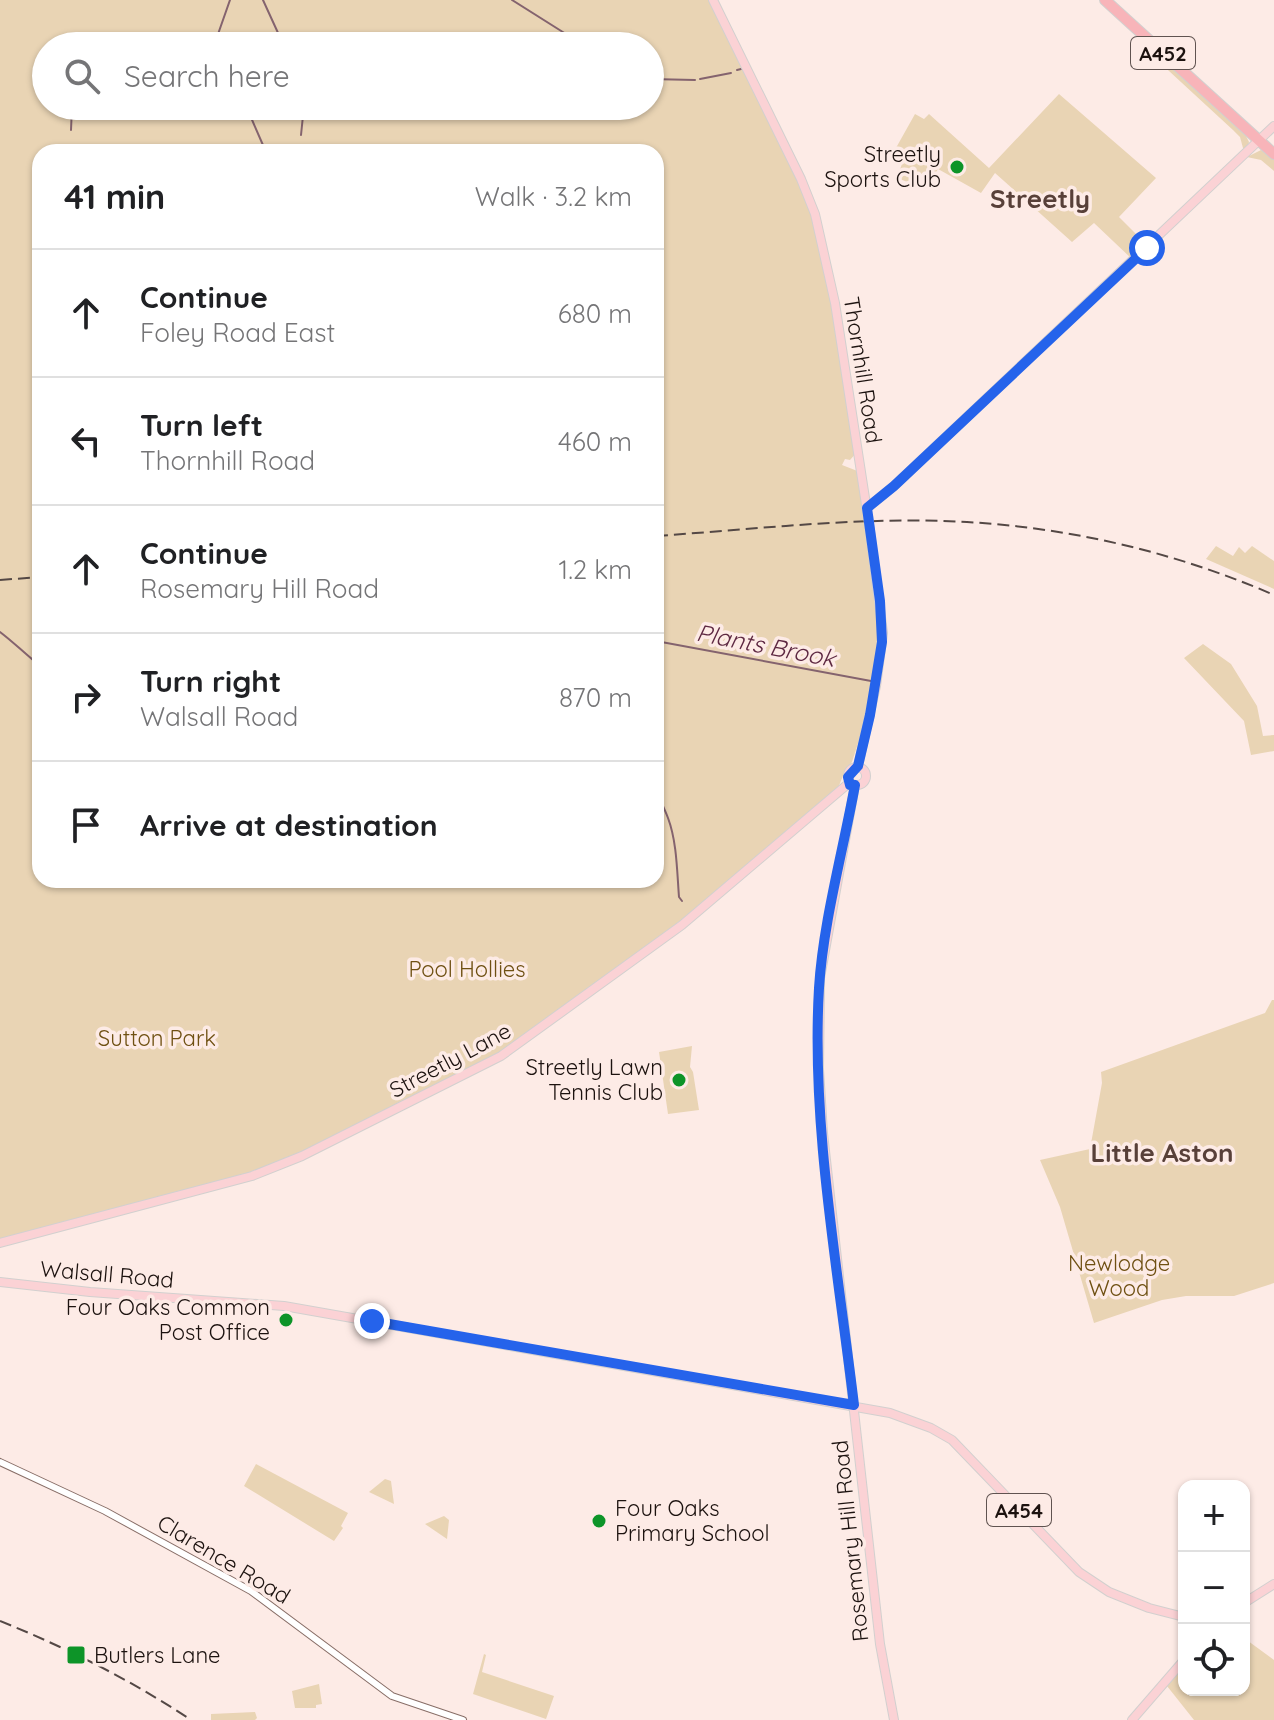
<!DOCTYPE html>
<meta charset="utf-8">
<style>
body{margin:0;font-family:Quicksand,sans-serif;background:#f6f6f6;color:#202124}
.controls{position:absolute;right:24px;bottom:24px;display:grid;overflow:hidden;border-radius:16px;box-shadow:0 2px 6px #0004}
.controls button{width:72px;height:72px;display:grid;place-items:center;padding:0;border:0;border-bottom:2px solid #e0e0e0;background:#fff;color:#202124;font:40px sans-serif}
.stop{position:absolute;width:24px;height:24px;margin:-18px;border:6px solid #2563eb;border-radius:50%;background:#fff}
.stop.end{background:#2563eb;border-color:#fff;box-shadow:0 2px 8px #0008}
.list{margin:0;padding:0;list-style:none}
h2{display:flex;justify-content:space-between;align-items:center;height:104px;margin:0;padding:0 32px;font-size:34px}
h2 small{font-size:26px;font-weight:400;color:#757577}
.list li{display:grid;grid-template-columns:52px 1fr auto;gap:24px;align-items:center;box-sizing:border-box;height:128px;padding:0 32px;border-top:2px solid #e0e0e0}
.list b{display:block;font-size:30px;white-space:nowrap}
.list p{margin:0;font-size:26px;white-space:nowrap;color:#757577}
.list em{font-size:26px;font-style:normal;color:#757577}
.icon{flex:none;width:44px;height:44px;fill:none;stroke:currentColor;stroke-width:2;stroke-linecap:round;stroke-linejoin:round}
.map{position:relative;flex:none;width:1274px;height:1720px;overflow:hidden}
.search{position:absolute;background:#fff;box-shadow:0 2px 6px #0004;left:32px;top:32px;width:632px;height:88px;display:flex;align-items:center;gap:20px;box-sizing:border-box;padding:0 28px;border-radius:44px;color:#757577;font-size:30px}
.panel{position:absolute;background:#fff;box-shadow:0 2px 6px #0004;left:32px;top:144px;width:632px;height:744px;border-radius:24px}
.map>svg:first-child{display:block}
.green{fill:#e9d4b4;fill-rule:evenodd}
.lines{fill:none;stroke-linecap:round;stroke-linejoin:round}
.stream{stroke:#84636e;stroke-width:2}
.minor-casing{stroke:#886e67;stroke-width:8}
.major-casing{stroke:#d2d0cf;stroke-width:10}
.highway-casing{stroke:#d2d0cf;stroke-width:12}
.minor{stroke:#fff;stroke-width:6}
.major{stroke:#fbd2d5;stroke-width:8}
.highway{stroke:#f8b4b9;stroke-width:10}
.rail{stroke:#544845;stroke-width:2;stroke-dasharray:12 6;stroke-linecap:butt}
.major-bridge-casing{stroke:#d2d0cf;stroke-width:10;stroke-linecap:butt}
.major-bridge{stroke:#fbd2d5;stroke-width:8}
.route{stroke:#2563eb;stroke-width:10}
.poi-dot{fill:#0d9428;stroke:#fdebe6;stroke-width:3}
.labels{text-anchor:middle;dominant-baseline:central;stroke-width:7;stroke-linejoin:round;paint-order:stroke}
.shield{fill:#fdebe6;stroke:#605350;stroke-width:2}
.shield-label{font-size:20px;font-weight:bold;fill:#1c120f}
.poi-label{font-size:22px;fill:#1c120f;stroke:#fdebe6;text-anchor:end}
.street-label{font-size:22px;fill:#1c120f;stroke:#fdebe6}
.park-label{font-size:22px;fill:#6f5012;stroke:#fdebe6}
.water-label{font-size:24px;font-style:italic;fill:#5e2842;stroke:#fdebe6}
.quarter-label{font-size:26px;font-weight:bold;fill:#584039;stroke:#fdebe6}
</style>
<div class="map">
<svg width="1274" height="1720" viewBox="0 0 1274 1720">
<rect width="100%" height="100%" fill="#fdebe6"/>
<g class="green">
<path d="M0 0H710L800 183 820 237 857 452 850 460 845 459 842 465 860 472C867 527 883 602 878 655 875 692 863 728 852 762L845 771 838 788 728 885 522 1039 485 1061 312 1147 251 1174 0 1240ZM46 46H650V106H46ZM40 152H656V880H40Z"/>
<polygon points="1144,43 1245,134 1249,142 1247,148 1243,148 1240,137 1233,130 1143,47"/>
<polygon points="1059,94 1156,178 1119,217 1148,246 1133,260 1094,223 1072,242 995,173 981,193 938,169 926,189 897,178 903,161 892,155 915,114 924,119 929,114 989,168"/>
<polygon points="1261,150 1274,159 1274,171 1261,160 1247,157"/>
<polygon points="1216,546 1233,556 1239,547 1245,553 1252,546 1274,561 1274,589 1206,559"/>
<polygon points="1203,644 1231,664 1257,706 1263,736 1274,735 1274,751 1251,755 1244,721 1184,658"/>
<polygon points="1272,1000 1274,1000 1274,1283 1234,1296 1186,1296 1162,1300 1094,1323 1060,1207 1040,1160 1090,1149 1102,1083 1101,1072 1265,1013"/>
<polygon points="692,1046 690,1067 693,1072 699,1110 668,1114 659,1052"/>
<polygon points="256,1464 348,1513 341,1526 343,1528 334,1541 244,1486"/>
<polygon points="385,1479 391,1481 394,1504 369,1492"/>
<polygon points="444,1516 449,1520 447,1539 425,1524"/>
<polygon points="1244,1638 1274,1660 1274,1720 1194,1720 1167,1686 1184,1664 1184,1690 1244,1690"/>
<polygon points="484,1654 486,1655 482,1672 554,1696 546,1719 473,1694"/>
<polygon points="319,1684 322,1704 316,1705 316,1708 295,1708 292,1691"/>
<polygon points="255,1712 257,1718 255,1720 211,1720 211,1714"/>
</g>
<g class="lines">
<g class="stream">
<polyline points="263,0 284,46"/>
<polyline points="512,0 585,46"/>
<polyline points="221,46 217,37 230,0"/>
<polyline points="737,70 741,69"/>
<polyline points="650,79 695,80"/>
<polyline points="700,79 731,73"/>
<polyline points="246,106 266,152"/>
<polyline points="71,130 72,106"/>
<polyline points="301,135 304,106"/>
<path d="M0 632C12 641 21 650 33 660"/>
<polyline points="656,641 871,681"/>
<path d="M656 787C659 799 664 807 668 818 677 842 677 872 679 897L682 901"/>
</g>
<g class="minor-casing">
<polyline id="minor" points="0,1462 105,1511 251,1591 392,1696 463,1720"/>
</g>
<g class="major-casing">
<g id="major">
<polyline points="713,0 801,179 815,214 835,303 867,511"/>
<polyline points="867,508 894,486 1274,126"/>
<polyline points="858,766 876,686 883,633 869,524"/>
<circle cx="857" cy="776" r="9"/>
<polyline points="855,785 820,978 819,1069 823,1133 880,1644 894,1720"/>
<polyline points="0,1243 252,1176 302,1156 501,1056 682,925 849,783"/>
<polyline points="0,1282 90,1292 284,1306 890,1413 931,1428 952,1440 1079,1572 1109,1592 1149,1608 1184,1617"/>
<polyline points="1244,1603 1274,1584"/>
<polyline points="1132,1720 1184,1660"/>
</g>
</g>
<g class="highway-casing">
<polyline id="highway" points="1105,0 1274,154"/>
</g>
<use href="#minor" class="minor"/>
<use href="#major" class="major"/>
<use href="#highway" class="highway"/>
<g class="rail">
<path d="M656 536C759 529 864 516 967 522 1072 528 1178 553 1274 595"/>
<polyline points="0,580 40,577"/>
<path d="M0 1621C67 1648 131 1680 191 1720"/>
</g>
<g class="major-bridge-casing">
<polyline id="major-bridge" points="868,515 869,524"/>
</g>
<use href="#major-bridge" class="major-bridge"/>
</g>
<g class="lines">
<path class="route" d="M372 1321 854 1405C838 1270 811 1124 819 988 823 923 843 851 855 785H850L848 777 858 766 870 715 882 642 880 601 867 508 894 486 1147 248"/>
</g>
<g class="poi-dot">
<circle cx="957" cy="167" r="8"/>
<circle cx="679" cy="1080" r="8"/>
<circle cx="286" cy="1320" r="8"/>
<circle cx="599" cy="1521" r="8"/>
<rect x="66" y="1645" width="20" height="20" rx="4"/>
</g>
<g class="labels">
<g class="shield">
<rect x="1131" y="37" width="64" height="32" rx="6"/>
<rect x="987" y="1494" width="64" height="32" rx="6"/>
</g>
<g class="shield-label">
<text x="1163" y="53">A452</text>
<text x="1019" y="1510">A454</text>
</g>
<g class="poi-label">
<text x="941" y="154">Streetly<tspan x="941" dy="25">Sports Club</tspan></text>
<text x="663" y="1067">Streetly Lawn<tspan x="663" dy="25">Tennis Club</tspan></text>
<text x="270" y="1307">Four Oaks Common<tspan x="270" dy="25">Post Office</tspan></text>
<text x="615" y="1508" text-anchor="start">Four Oaks<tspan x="615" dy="25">Primary School</tspan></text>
<text x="94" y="1655" text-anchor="start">Butlers Lane</text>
</g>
<g class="street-label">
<text transform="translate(863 370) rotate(81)">Thornhill Road</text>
<text transform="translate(450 1060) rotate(-28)">Streetly Lane</text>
<text transform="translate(107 1274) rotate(5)">Walsall Road</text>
<text transform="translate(850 1541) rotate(-96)">Rosemary Hill Road</text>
<text transform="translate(224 1559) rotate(31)">Clarence Road</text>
</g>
<g class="park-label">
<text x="467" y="969">Pool Hollies</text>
<text x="157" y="1038">Sutton Park</text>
<text x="1119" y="1263">Newlodge<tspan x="1119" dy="25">Wood</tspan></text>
</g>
<g class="water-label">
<text transform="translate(766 645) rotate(11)">Plants Brook</text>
</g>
<g class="quarter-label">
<text x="1040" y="198">Streetly</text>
<text x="1162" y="1152">Little Aston</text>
</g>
</g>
</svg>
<div class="controls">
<button>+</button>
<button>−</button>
<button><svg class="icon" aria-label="locate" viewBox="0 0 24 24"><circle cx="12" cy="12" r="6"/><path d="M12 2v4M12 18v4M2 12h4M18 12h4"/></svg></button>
</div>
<div class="stop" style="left:1147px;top:248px"></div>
<div class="stop end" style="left:372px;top:1321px"></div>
<div class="search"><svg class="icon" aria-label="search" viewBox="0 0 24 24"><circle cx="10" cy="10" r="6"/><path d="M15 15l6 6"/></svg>Search here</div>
<section class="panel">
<h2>41 min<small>Walk · 3.2 km</small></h2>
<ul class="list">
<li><svg class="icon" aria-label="ahead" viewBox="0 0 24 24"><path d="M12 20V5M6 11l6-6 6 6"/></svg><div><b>Continue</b><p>Foley Road East</p></div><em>680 m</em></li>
<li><svg class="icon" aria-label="left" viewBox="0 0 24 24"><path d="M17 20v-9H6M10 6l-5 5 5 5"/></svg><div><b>Turn left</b><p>Thornhill Road</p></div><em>460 m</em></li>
<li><svg class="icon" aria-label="ahead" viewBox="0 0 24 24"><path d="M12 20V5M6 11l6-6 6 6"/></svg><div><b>Continue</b><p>Rosemary Hill Road</p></div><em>1.2 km</em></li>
<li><svg class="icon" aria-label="right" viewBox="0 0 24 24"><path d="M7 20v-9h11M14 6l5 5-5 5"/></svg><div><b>Turn right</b><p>Walsall Road</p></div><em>870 m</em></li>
<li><svg class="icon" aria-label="arrive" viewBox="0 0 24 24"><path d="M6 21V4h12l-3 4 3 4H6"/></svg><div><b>Arrive at destination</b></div></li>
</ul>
</section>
</div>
